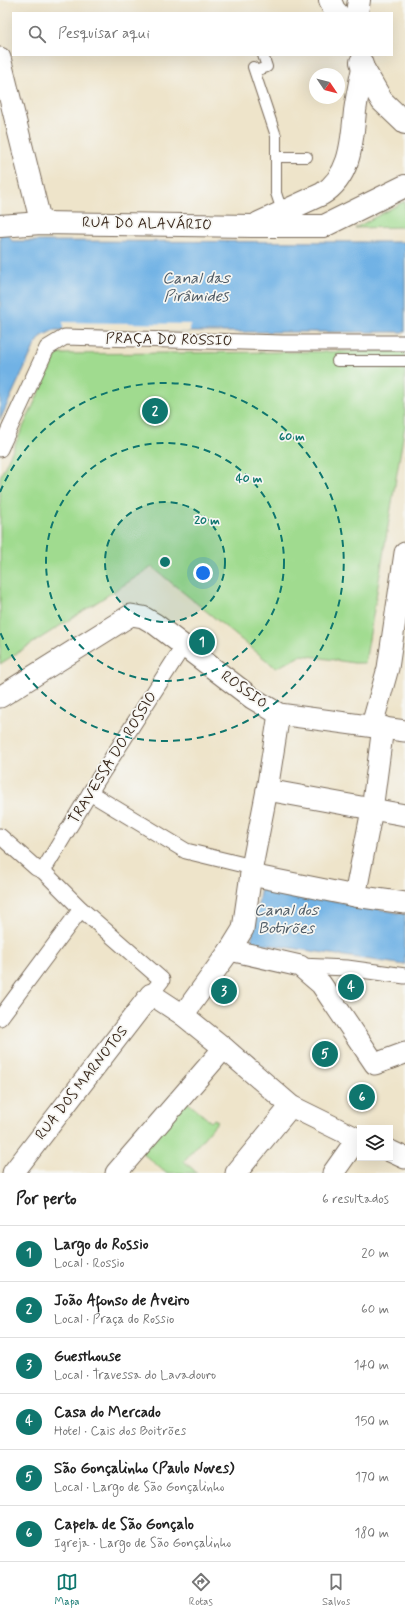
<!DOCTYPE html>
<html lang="pt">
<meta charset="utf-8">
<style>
body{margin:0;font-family:Mynerve,sans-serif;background:#f2f2f2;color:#222}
.controls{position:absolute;right:12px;bottom:12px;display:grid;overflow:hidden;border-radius:0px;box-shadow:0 4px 16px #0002}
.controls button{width:36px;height:36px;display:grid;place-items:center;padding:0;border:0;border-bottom:1px solid #e0e0e0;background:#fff;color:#222;font:20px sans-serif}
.compass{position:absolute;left:309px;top:68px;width:36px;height:36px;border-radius:50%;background:#fff;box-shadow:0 4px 16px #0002;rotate:125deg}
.you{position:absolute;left:203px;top:573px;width:14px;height:14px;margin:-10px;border:3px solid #fff;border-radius:50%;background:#1a73e8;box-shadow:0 0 0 6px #1a73e833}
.badge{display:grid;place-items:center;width:26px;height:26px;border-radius:50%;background:#0f766e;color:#fff;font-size:13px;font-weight:700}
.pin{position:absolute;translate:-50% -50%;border:2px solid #fff;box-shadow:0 1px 4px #0006}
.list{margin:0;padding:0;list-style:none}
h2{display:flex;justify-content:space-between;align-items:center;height:52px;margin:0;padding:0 16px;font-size:17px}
h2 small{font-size:13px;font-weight:400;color:#767676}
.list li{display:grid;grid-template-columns:26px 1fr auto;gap:12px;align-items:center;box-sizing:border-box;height:56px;padding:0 16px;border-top:1px solid #e0e0e0}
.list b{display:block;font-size:15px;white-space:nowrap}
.list p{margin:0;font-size:13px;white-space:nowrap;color:#767676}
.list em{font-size:13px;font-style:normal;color:#767676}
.icon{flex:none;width:22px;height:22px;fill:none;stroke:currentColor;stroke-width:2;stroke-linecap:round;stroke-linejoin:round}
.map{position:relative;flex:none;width:405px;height:1173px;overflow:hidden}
.search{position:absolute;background:#fff;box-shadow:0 4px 16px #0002;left:12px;right:12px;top:12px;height:44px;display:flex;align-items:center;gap:10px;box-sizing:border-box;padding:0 14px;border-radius:0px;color:#767676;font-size:15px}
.sheet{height:388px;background:#fff}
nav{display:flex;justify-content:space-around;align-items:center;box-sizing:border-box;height:56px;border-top:1px solid #e0e0e0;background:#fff;font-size:11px;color:#767676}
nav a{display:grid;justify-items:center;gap:2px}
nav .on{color:#0f766e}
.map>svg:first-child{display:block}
.green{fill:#a0db8f;stroke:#6e8256}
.water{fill:#71b2e5;stroke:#566e82}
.pier{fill:#eee4ca}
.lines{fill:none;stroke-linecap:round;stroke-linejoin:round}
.service-casing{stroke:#7a6b5a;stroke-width:12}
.pedestrian-casing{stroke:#7a6b5a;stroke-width:17}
.minor-casing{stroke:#7a6b5a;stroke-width:23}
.secondary-casing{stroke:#7a6b5a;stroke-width:24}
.service{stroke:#fff;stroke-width:10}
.pedestrian{stroke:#fff;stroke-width:15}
.minor{stroke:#fff;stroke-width:21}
.secondary{stroke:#fff;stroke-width:22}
.ring{fill:none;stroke:#0f766e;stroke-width:2;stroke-dasharray:7 5}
.labels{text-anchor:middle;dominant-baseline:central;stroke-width:3.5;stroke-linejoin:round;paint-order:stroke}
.street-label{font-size:15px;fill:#3b2a1e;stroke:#f6f6f2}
.water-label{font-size:16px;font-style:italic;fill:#4e5a64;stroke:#f6f6f2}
.centre{fill:#0f766e;stroke:#f6f6f2;stroke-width:2}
.ring-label{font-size:12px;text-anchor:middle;font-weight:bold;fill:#0f766e;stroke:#f6f6f2;stroke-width:3.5;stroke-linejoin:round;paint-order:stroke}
</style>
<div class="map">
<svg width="405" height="1173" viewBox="0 0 405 1173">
<rect width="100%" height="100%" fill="#f6f6f2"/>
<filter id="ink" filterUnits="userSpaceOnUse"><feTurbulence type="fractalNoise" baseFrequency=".025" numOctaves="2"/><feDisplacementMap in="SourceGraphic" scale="8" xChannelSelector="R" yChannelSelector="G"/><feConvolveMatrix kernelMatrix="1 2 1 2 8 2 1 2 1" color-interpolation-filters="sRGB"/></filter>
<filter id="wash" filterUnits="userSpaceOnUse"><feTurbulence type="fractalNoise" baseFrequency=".012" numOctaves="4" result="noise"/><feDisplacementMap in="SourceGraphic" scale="16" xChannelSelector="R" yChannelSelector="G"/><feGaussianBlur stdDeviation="0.9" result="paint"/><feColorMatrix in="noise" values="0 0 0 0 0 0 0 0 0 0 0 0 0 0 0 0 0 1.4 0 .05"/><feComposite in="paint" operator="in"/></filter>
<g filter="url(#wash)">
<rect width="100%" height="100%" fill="#eee4ca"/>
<g class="green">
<polygon points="405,201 405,227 355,228"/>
<polygon points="405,351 405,425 365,663 354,663 302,655 276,668 152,567 0,664 0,477 57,354"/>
<polygon points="187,1102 211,1122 214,1119 218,1121 184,1161 197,1173 166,1173 141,1152"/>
</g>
<g class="water">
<polygon points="0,215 12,241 405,242 405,332 190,332 54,330 42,336 35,345 0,420"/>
<polygon points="261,887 405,914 405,965 251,942"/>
</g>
<polygon class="pier" points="63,322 190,324 190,332 63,330"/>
</g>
<g filter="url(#ink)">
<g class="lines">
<g class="service-casing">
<g id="service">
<polyline points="253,67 276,136 276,193 279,202 289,210"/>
<polyline points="255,71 267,67 263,55"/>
<polyline points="276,157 307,157"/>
<polyline points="337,361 405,361"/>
</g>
</g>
<g class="pedestrian-casing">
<g id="pedestrian">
<polyline points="0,449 47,348 65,337 282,343 405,343"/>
<polyline points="90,793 186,851 252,867"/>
<polyline points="0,836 36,868 43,871 81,909 162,980 151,994"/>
<polyline points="43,871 97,781 184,645"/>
<polyline points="300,966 347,968 405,976"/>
<polyline points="0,1018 81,909"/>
</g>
</g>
<g class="minor-casing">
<g id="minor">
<polyline points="0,58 41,223"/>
<polyline points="0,697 131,615 143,617 155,624 252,698 279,714 405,731"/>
<polyline points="372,725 388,668 405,553"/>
<polyline points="267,790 405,815"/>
<polyline points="251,875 355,896 405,903"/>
<polyline points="355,896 372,810 383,727"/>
<polyline points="230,950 300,966 321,984 375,1064 405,1053"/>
<polyline points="183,1015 230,950 243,929 252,867 267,790 279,714"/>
<polyline points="390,1151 405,1158"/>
<polyline points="13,1173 151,994 183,1015 224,1048 291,1106 360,1140"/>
<polyline points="116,1173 224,1048"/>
<polyline points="236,1173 291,1106"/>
<polyline points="333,1173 357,1139"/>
</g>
</g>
<g class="secondary-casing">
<g id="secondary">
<polyline points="330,0 334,10 337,13"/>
<polyline points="357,13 359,0"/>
<polyline points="361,62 363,68 382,101 405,123"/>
<path d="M259 223 322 194C351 176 352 141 355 111 357 96 360 82 363 68"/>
<polyline points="0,226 41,223 253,226 324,226 405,186"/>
</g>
</g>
<use href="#service" class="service"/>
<use href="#pedestrian" class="pedestrian"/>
<use href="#minor" class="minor"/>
<use href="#secondary" class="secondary"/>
</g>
</g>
<circle cx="165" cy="562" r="60" fill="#0f766e" fill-opacity=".12"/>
<g class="ring">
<circle cx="165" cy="562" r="60"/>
<circle cx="165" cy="562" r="119"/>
<path d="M0 492A179 179 0 1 1 0 632"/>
</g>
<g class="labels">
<g class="street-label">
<text transform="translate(147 224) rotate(1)">RUA DO ALAVÁRIO</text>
<text transform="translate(169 340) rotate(1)">PRAÇA DO ROSSIO</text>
<text transform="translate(244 690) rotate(36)">ROSSIO</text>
<text transform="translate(113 758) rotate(-58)">TRAVESSA DO ROSSIO</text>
<text transform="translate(82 1083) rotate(-52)">RUA DOS MARNOTOS</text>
</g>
<g class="water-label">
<text x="196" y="278">Canal das<tspan x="196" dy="18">Pirâmides</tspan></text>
<text x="286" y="910">Canal dos<tspan x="286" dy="18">Botirões</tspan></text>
</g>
</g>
<circle cx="165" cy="562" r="6" class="centre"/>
<g class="ring-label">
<text x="292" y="440">60 m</text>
<text x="249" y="482">40 m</text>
<text x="207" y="524">20 m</text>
</g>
</svg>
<div class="controls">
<button><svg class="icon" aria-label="layers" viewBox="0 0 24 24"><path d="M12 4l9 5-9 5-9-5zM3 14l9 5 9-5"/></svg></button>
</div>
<svg class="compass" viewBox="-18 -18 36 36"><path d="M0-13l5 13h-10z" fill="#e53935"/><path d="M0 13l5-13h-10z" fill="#767676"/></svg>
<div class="you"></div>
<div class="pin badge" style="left:202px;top:642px">1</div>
<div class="pin badge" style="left:155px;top:411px">2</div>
<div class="pin badge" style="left:224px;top:991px">3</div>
<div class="pin badge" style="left:351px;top:987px">4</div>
<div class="pin badge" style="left:325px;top:1054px">5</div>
<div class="pin badge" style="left:362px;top:1097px">6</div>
<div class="search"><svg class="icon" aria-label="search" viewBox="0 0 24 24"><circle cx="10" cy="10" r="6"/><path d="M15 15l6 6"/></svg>Pesquisar aqui</div>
</div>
<section class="sheet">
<h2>Por perto<small>6 resultados</small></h2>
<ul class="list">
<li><span class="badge">1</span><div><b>Largo do Rossio</b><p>Local · Rossio</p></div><em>20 m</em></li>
<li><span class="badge">2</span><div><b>João Afonso de Aveiro</b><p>Local · Praça do Rossio</p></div><em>60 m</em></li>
<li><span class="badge">3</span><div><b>Guesthouse</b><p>Local · Travessa do Lavadouro</p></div><em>140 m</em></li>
<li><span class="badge">4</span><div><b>Casa do Mercado</b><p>Hotel · Cais dos Boitrões</p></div><em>150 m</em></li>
<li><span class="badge">5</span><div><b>São Gonçalinho (Paulo Noves)</b><p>Local · Largo de São Gonçalinho</p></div><em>170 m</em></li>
<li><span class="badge">6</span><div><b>Capela de São Gonçalo</b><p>Igreja · Largo de São Gonçalinho</p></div><em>180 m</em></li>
</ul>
</section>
<nav>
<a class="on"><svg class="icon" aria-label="map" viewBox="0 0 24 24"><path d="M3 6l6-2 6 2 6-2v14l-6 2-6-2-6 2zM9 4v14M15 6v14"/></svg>Mapa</a>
<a><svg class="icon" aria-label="directions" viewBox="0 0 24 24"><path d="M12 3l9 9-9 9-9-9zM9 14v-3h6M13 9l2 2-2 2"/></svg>Rotas</a>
<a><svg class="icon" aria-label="saved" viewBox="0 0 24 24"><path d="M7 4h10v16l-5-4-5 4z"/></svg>Salvos</a>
</nav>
